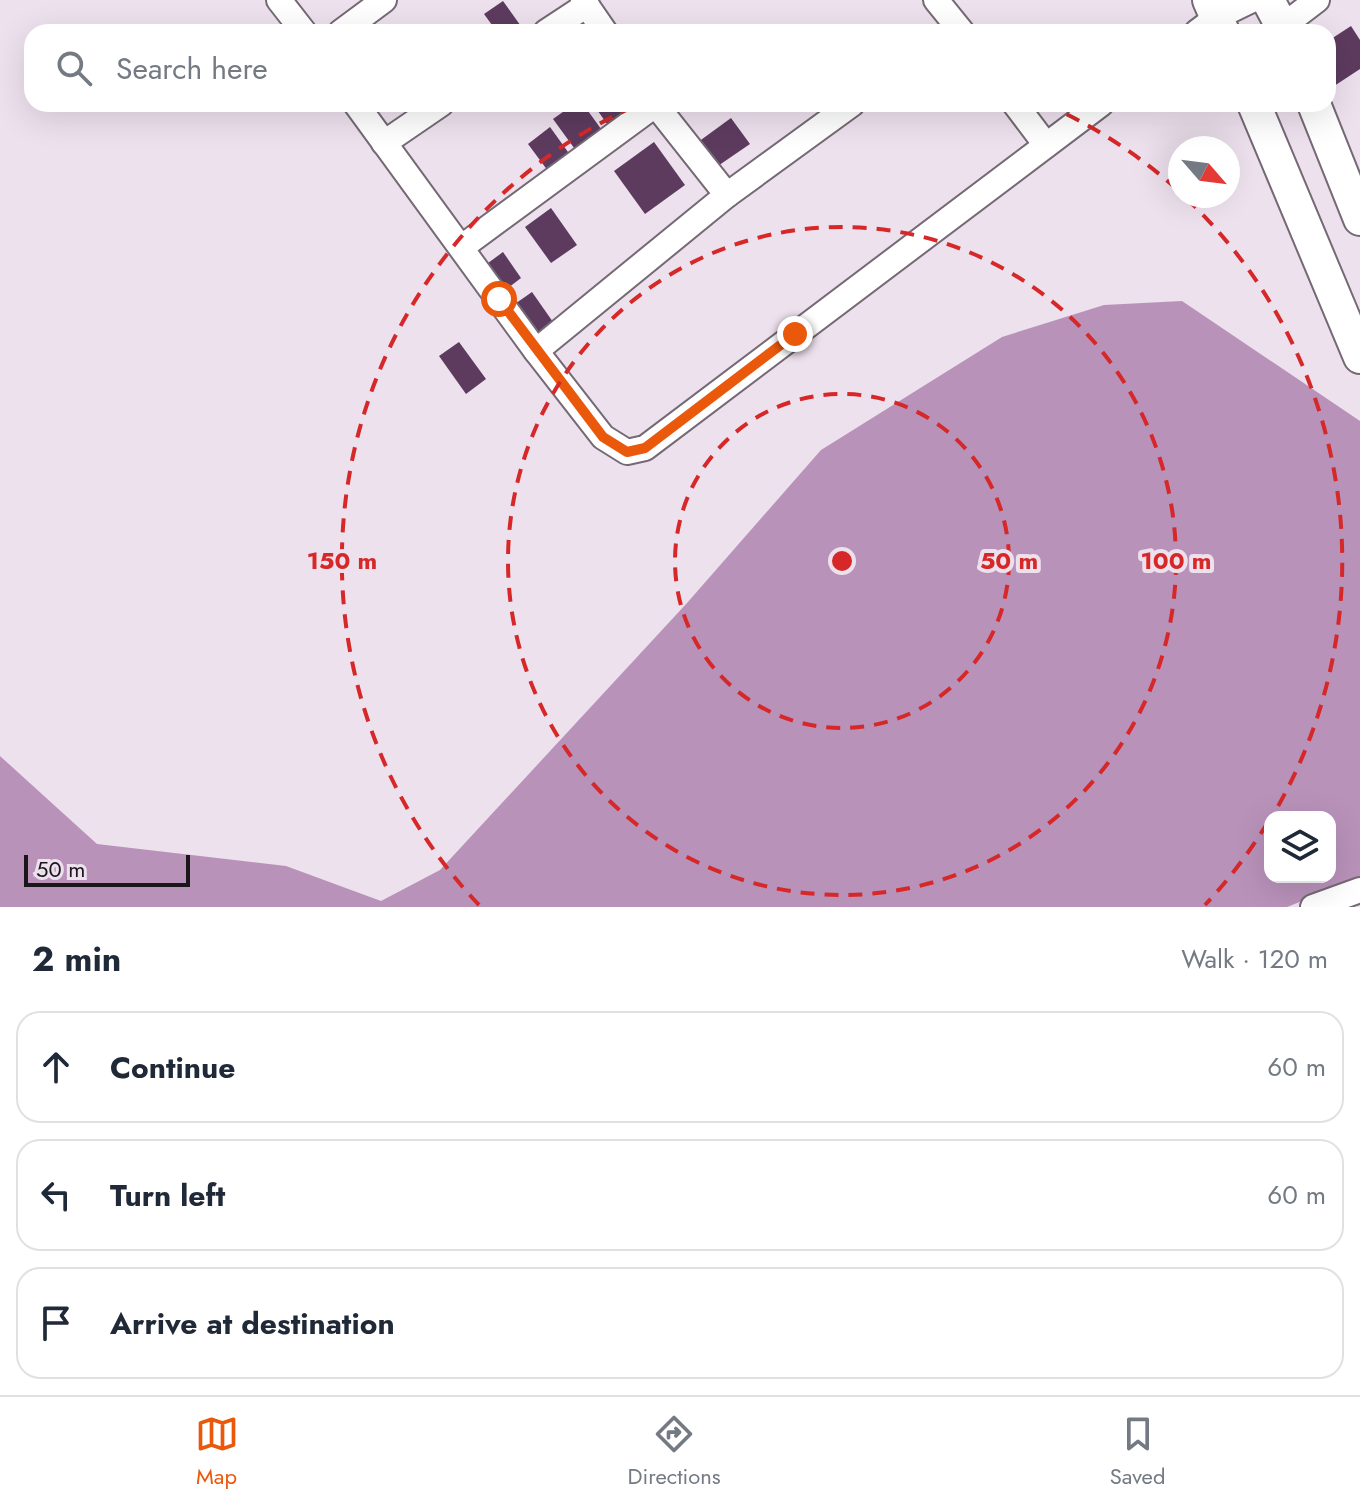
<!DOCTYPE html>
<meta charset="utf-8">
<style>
body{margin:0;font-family:Jost,sans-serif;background:#f2f2f3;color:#1f2937}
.controls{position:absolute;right:24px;bottom:24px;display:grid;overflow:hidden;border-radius:16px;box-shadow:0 8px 32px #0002}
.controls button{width:72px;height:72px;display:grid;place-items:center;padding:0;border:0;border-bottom:2px solid #e0e1e3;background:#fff;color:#1f2937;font:40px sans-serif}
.compass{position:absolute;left:1168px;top:136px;width:72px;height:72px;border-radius:50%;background:#fff;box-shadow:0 8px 32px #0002;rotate:118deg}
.scale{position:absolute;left:24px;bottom:20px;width:166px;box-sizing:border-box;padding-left:8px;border:4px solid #1a161a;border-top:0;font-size:22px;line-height:28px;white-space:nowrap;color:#1a161a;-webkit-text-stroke:6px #ede1ed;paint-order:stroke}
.stop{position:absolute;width:24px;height:24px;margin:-18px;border:6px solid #ea580c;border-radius:50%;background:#fff}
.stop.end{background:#ea580c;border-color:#fff;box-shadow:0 2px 8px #0008}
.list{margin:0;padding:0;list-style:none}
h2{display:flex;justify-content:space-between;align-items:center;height:104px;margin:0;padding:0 32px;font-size:34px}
h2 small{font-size:26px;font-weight:400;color:#747a83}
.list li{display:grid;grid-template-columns:52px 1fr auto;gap:24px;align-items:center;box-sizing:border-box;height:112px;margin:0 16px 16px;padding:0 16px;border:2px solid #e0e1e3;border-radius:24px}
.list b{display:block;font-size:30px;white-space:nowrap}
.list em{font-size:26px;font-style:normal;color:#747a83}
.icon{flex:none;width:44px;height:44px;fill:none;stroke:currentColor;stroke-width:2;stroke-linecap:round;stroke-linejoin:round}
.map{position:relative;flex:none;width:1360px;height:907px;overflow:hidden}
.search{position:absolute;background:#fff;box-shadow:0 8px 32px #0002;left:24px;right:24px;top:24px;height:88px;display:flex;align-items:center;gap:20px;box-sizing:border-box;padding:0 28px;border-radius:24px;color:#747a83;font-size:30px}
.sheet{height:488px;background:#fff}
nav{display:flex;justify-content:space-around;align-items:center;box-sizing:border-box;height:112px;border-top:2px solid #e0e1e3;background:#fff;font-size:22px;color:#747a83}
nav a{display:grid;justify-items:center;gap:4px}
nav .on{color:#ea580c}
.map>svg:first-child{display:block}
.water{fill:#b992ba;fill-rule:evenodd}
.building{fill:#5d3b5f}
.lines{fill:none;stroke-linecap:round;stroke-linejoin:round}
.minor-casing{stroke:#746974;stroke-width:28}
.major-casing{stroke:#746974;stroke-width:36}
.minor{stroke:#fff;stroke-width:24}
.major{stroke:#fff;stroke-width:32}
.route{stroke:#ea580c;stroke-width:10}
.ring{fill:none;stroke:#d62828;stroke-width:4;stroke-dasharray:14 10}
.centre{fill:#d62828;stroke:#ede1ed;stroke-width:4}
.ring-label{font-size:24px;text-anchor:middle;font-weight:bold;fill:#d62828;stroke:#ede1ed;stroke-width:8;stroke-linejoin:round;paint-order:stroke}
</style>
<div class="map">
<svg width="1360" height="907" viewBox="0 0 1360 907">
<rect width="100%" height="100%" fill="#ede1ed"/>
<path class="water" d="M1182 301 1360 421V878L1287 907H0V756L97 844 286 866 381 901 440 870 687 603 821 450 1002 337 1104 305ZM1270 817H1330V877H1270Z"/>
<g class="building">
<polygon points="503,1 523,29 518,32 497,32 484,14"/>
<polygon points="1351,26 1360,40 1360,69 1328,90 1328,41"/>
<polygon points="574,104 583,104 604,133 577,152 553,119"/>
<polygon points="593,104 629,104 636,114 612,131"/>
<polygon points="731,118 750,144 712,170 694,145"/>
<polygon points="550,127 573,159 551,175 528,144"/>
<polygon points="654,142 685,185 645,214 614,171"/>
<polygon points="551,208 577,245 551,263 525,227"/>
<polygon points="503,252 521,278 503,292 484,266"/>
<polygon points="532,292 553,322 533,336 512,306"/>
<polygon points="459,342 486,379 466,394 439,356"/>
</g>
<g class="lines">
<g class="minor-casing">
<g id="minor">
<polyline points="279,0 304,32"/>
<polyline points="583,0 605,32"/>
<polyline points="936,0 962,32"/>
<polyline points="1283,26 1317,0"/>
<polyline points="341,32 384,0"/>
<polyline points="546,32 587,5"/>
<polyline points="1197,32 1217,17 1252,0"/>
<polyline points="356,104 536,351 603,437 627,452 645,448 1101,104"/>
<polyline points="655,104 727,195"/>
<polyline points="1015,104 1046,145"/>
<polyline points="384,143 441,104"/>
<polyline points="462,247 655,105"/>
<polyline points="536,351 727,195 852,104"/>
<polyline points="1313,907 1360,890"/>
</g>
</g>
<g class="major-casing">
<g id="major">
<polyline points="1209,0 1223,32"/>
<polyline points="1268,0 1285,32"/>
<polyline points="1254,104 1360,357"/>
<polyline points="1314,104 1360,219"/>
</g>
</g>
<use href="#minor" class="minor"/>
<use href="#major" class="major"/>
</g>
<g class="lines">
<polyline class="route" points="499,299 603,437 627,452 645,448 795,334"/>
</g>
<g class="ring">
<circle cx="842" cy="561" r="167"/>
<circle cx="842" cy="561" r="334"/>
<path d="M1268 822A500 500 0 0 1 1205 905M479 905A500 500 0 0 1 639 104M1045 104A500 500 0 0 1 1180 192M1186 198A500 500 0 0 1 1273 815"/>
</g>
<circle cx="842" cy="561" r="12" class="centre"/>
<g class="ring-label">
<text x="1009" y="569">50 m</text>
<text x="1176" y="569">100 m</text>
<text x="342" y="569">150 m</text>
</g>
</svg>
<div class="controls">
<button><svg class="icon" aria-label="layers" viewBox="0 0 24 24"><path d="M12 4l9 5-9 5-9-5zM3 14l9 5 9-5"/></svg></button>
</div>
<svg class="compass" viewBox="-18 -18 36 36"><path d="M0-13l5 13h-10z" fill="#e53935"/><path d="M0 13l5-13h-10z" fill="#747a83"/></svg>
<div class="scale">50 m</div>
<div class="stop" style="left:499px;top:299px"></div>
<div class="stop end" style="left:795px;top:334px"></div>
<div class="search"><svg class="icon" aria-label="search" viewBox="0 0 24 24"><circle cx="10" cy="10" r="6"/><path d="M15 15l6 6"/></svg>Search here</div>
</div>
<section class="sheet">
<h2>2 min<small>Walk · 120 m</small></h2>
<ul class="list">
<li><svg class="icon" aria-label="ahead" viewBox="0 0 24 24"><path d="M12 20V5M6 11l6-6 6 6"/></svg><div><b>Continue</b></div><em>60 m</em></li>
<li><svg class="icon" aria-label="left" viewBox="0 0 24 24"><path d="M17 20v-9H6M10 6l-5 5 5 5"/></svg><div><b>Turn left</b></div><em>60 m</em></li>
<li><svg class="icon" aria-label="arrive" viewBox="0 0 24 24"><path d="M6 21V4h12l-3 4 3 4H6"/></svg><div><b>Arrive at destination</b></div></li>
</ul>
</section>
<nav>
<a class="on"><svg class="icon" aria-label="map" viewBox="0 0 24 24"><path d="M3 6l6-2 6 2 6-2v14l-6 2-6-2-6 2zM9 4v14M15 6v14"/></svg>Map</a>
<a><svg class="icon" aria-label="directions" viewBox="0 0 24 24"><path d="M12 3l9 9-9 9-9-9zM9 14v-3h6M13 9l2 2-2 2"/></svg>Directions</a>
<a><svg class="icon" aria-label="saved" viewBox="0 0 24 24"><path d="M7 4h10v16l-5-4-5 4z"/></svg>Saved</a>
</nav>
